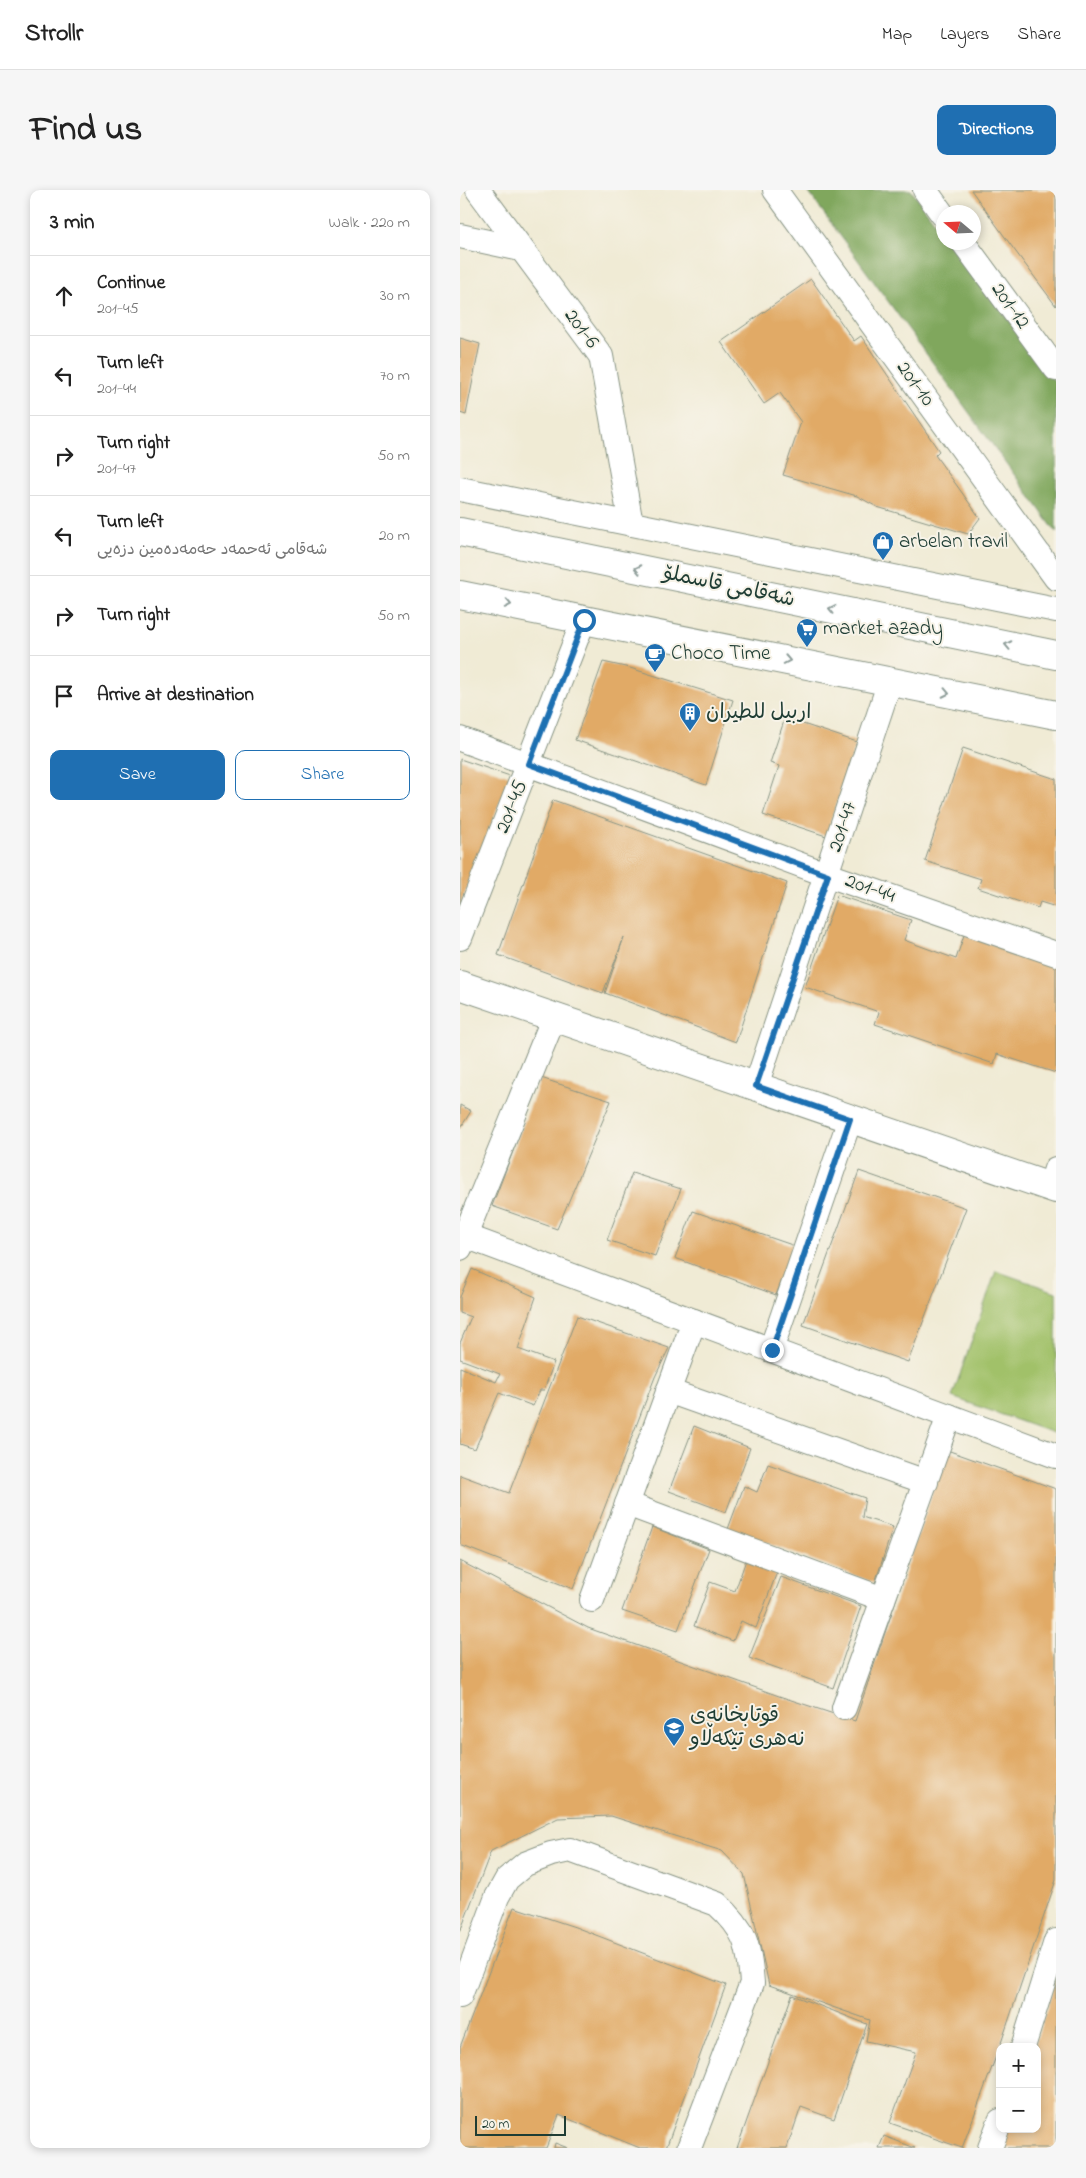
<!DOCTYPE html>
<meta charset="utf-8">
<style>
body{margin:0;font-family:"Indie Flower","Playpen Sans Arabic",sans-serif;background:#f6f6f6;color:#222}
.controls{position:absolute;right:15px;bottom:15px;display:grid;overflow:hidden;border-radius:10px;box-shadow:0 2px 8px #0003}
.controls button{width:45px;height:45px;display:grid;place-items:center;padding:0;border:0;border-bottom:1px solid #e0e0e0;background:#fff;color:#222;font:25px sans-serif}
.compass{position:absolute;left:476px;top:15px;width:45px;height:45px;border-radius:50%;background:#fff;box-shadow:0 2px 8px #0003;rotate:289deg}
.scale{position:absolute;left:15px;bottom:12px;width:91px;box-sizing:border-box;padding-left:5px;border:2px solid #1f3d34;border-top:0;font-size:14px;line-height:18px;white-space:nowrap;color:#1f3d34;-webkit-text-stroke:4px #f7f3e8;paint-order:stroke}
.stop{position:absolute;width:15px;height:15px;margin:-11px;border:4px solid #1f6fb2;border-radius:50%;background:#fff}
.stop.end{background:#1f6fb2;border-color:#fff;box-shadow:0 1px 5px #0008}
.list{margin:0;padding:0;list-style:none}
h2{display:flex;justify-content:space-between;align-items:center;height:65px;margin:0;padding:0 20px;font-size:21px}
h2 small{font-size:16px;font-weight:400;color:#767676}
.list li{display:grid;grid-template-columns:32px 1fr auto;gap:15px;align-items:center;box-sizing:border-box;height:80px;padding:0 20px;border-top:1px solid #e0e0e0}
.list b{display:block;font-size:19px;white-space:nowrap}
.list p{margin:0;font-size:16px;white-space:nowrap;color:#767676}
.list em{font-size:16px;font-style:normal;color:#767676}
.actions{display:flex;gap:10px;padding:15px 20px}
.actions a{flex:1;padding:11px 0;border:1px solid #1f6fb2;border-radius:10px;text-align:center;font-size:18px;color:#1f6fb2}
.actions .main{background:#1f6fb2;color:#fff}
.icon{flex:none;width:28px;height:28px;fill:none;stroke:currentColor;stroke-width:2;stroke-linecap:round;stroke-linejoin:round}
.map{position:relative;flex:none;width:596px;height:1958px;overflow:hidden;border-radius:10px}
header{display:flex;align-items:center;gap:30px;box-sizing:border-box;height:70px;padding:0 25px;background:#fff;border-bottom:1px solid #e0e0e0}
header strong{font-size:24px}
nav{display:flex;gap:28px;margin-inline-start:auto;font-size:18px}
.intro{display:flex;align-items:center;justify-content:space-between;box-sizing:border-box;height:120px;padding:0 30px}
h1{margin:0;font-size:35px}
.button{padding:12px 22px;border-radius:10px;background:#1f6fb2;color:#fff;font-size:18px;font-weight:700}
main{display:flex;gap:30px;padding:0 30px}
aside{flex:1;background:#fff;border-radius:10px;box-shadow:0 2px 8px #0003}
.map>svg:first-child{display:block}
.green{fill:#a1c169;stroke:#607f4e}
.forest{fill:#80a75d;stroke:#507248}
.building{fill:#e1aa66}
.lines{fill:none;stroke-linecap:round;stroke-linejoin:round}
.street-casing{stroke:#889484;stroke-width:26}
.secondary-casing{stroke:#889484;stroke-width:30}
.street{stroke:#fff;stroke-width:24}
.secondary{stroke:#fff;stroke-width:28}
.oneway{stroke:#8f9e9a}
.route{stroke:#1f6fb2;stroke-width:6}
.labels{text-anchor:middle;dominant-baseline:central;stroke-width:4;stroke-linejoin:round;paint-order:stroke}
.street-label{font-size:21px;fill:#1f3d34;stroke:#f7f3e8}
.poi-label{font-size:21px;fill:#1f3d34;stroke:#f7f3e8;text-anchor:start}
</style>
<header>
<strong>Strollr</strong>
<nav><a>Map</a><a>Layers</a><a>Share</a></nav>
</header>
<div class="intro"><h1>Find us</h1><a class="button">Directions</a></div>
<main>
<aside>
<h2>3 min<small>Walk · 220 m</small></h2>
<ul class="list">
<li><svg class="icon" aria-label="ahead" viewBox="0 0 24 24"><path d="M12 20V5M6 11l6-6 6 6"/></svg><div><b>Continue</b><p>201-45</p></div><em>30 m</em></li>
<li><svg class="icon" aria-label="left" viewBox="0 0 24 24"><path d="M17 20v-9H6M10 6l-5 5 5 5"/></svg><div><b>Turn left</b><p>201-44</p></div><em>70 m</em></li>
<li><svg class="icon" aria-label="right" viewBox="0 0 24 24"><path d="M7 20v-9h11M14 6l5 5-5 5"/></svg><div><b>Turn right</b><p>201-47</p></div><em>50 m</em></li>
<li><svg class="icon" aria-label="left" viewBox="0 0 24 24"><path d="M17 20v-9H6M10 6l-5 5 5 5"/></svg><div><b>Turn left</b><p>شەقامی ئەحمەد حەمەدەمین دزەیی</p></div><em>20 m</em></li>
<li><svg class="icon" aria-label="right" viewBox="0 0 24 24"><path d="M7 20v-9h11M14 6l5 5-5 5"/></svg><div><b>Turn right</b></div><em>50 m</em></li>
<li><svg class="icon" aria-label="arrive" viewBox="0 0 24 24"><path d="M6 21V4h12l-3 4 3 4H6"/></svg><div><b>Arrive at destination</b></div></li>
</ul>
<div class="actions"><a class="main">Save</a><a>Share</a></div>
</aside>
<div class="map">
<svg width="596" height="1958" viewBox="0 0 596 1958">
<rect width="100%" height="100%" fill="#f7f3e8"/>
<filter id="ink" filterUnits="userSpaceOnUse"><feTurbulence type="fractalNoise" baseFrequency=".02" numOctaves="2"/><feDisplacementMap in="SourceGraphic" scale="10" xChannelSelector="R" yChannelSelector="G"/><feConvolveMatrix kernelMatrix="1 2 1 2 8 2 1 2 1" color-interpolation-filters="sRGB"/></filter>
<filter id="wash" filterUnits="userSpaceOnUse"><feTurbulence type="fractalNoise" baseFrequency=".0096" numOctaves="4" result="noise"/><feDisplacementMap in="SourceGraphic" scale="20" xChannelSelector="R" yChannelSelector="G"/><feGaussianBlur stdDeviation="1.12" result="paint"/><feColorMatrix in="noise" values="0 0 0 0 0 0 0 0 0 0 0 0 0 0 0 0 0 1.4 0 .05"/><feComposite in="paint" operator="in"/></filter>
<g filter="url(#wash)">
<rect width="100%" height="100%" fill="#f0ebd5"/>
<polygon class="green" points="536,1081 596,1102 596,1244 492,1207"/>
<polygon class="forest" points="347,0 451,0 483,43 483,52 491,53 596,194 596,342"/>
<g id="blocks">
<g class="building">
<polygon points="511,0 596,0 596,116 550,54"/>
<polygon points="351,89 394,151 401,146 479,261 475,265 520,328 508,344 417,317 397,306 323,285 341,232 320,203 304,214 261,152"/>
<polygon points="0,148 20,154 6,225 0,223"/>
<polygon points="143,472 170,478 273,510 246,595 115,550"/>
<polygon points="325,528 397,552 366,646 303,625 319,576 310,573"/>
<polygon points="503,558 596,589 596,717 580,712 578,718 518,698 521,689 465,671"/>
<polygon points="0,569 50,586 0,716"/>
<polygon points="93,610 327,693 276,852 145,803 164,747 143,803 38,765"/>
<polygon points="377,705 451,730 444,750 496,769 504,745 596,775 596,883 537,864 534,874 415,834 419,822 345,797"/>
<polygon points="81,888 151,911 97,1039 32,1016"/>
<polygon points="0,915 11,921 0,939"/>
<polygon points="399,981 506,1018 448,1172 343,1135"/>
<polygon points="172,983 221,999 195,1066 147,1050"/>
<polygon points="233,1021 335,1056 316,1105 215,1068"/>
<polygon points="12,1079 76,1107 58,1159 94,1172 84,1200 80,1200 73,1216 39,1203 15,1259 0,1254 0,1177 36,1192 40,1184 0,1169 0,1153 11,1127 0,1123 0,1107"/>
<polygon points="117,1126 209,1158 195,1187 113,1399 0,1355 0,1285 49,1303"/>
<polygon points="234,1236 290,1258 266,1322 209,1301"/>
<polygon points="487,1260 596,1299 596,1690 541,1853 502,1958 430,1933 456,1862 406,1851 410,1830 309,1795 284,1684 262,1661 151,1626 98,1628 31,1661 0,1742 0,1371 128,1438 319,1506 395,1531"/>
<polygon points="308,1274 405,1308 402,1327 433,1337 415,1393 268,1339 284,1296 297,1302"/>
<polygon points="192,1337 249,1359 218,1440 162,1421"/>
<polygon points="286,1370 317,1382 296,1438 281,1431 273,1451 234,1436 250,1392 275,1401"/>
<polygon points="321,1387 401,1416 373,1498 289,1468"/>
<polygon points="54,1717 115,1737 266,1795 206,1958 180,1958 99,1925 86,1958 0,1958 0,1857"/>
<polygon points="596,1789 596,1958 540,1958 546,1939 577,1939 577,1857 574,1857"/>
<polygon points="332,1805 407,1834 374,1929 341,1917 327,1958 277,1958"/>
<polygon points="424,1946 455,1958 419,1958"/>
<polygon points="95,1953 108,1958 94,1958"/>
</g>
</g>
</g>
<g filter="url(#ink)">
<use href="#blocks" fill-opacity="0" stroke="#889484" stroke-width="1"/>
<g class="lines">
<g class="street-casing">
<g id="street">
<polyline points="18,0 141,166 171,334"/>
<polyline points="315,0 596,388"/>
<polyline points="465,0 483,25"/>
<polyline points="0,46 61,59"/>
<polyline points="503,52 596,179"/>
<polyline points="0,299 596,420"/>
<polyline points="0,549 368,685 596,764"/>
<polyline points="0,748 124,429"/>
<polyline points="296,896 430,491"/>
<polyline points="590,997 596,979"/>
<polyline points="0,1044 596,1266"/>
<polyline points="0,1058 94,827"/>
<polyline points="311,1160 390,929"/>
<polyline points="208,1201 466,1292"/>
<polyline points="167,1314 423,1409"/>
<polyline points="132,1410 234,1131"/>
<polyline points="384,1518 489,1226"/>
<path d="M0 1806 37 1707 47 1689 65 1674 91 1664 110 1660 257 1714C286 1740 289 1755 292 1793L229 1958"/>
<polyline points="563,1857 596,1751"/>
<polyline points="530,1958 540,1931"/>
</g>
</g>
<g class="secondary-casing">
<g id="secondary">
<polyline points="0,342 596,465"/>
<polyline points="0,405 596,525"/>
<polyline points="0,795 596,999"/>
</g>
</g>
<use href="#street" class="street"/>
<use href="#secondary" class="secondary"/>
</g>
<defs><path id="oneway-chevron" d="M-2-3.5L2.5 0L-2 3.5" fill="none" stroke-width="1.6" stroke-linecap="round" stroke-linejoin="round" transform="scale(1.25)"/></defs>
<g class="oneway">
<use href="#oneway-chevron" transform="translate(178 379) rotate(-168)"/>
<use href="#oneway-chevron" transform="translate(48 414) rotate(11)"/>
<use href="#oneway-chevron" transform="translate(372 419) rotate(-168)"/>
<use href="#oneway-chevron" transform="translate(548 455) rotate(-168)"/>
<use href="#oneway-chevron" transform="translate(327 470) rotate(11)"/>
<use href="#oneway-chevron" transform="translate(486 503) rotate(12)"/>
</g>
</g>
<g class="lines" filter="url(#ink)">
<polyline class="route" points="124,430 69,574 368,685 296,896 390,929 312,1160"/>
</g>
<defs>
<g id="shop-pin" transform="scale(1.125)"><path d="M0 17L-7.5 6A9.5 9.5 0 1 1 7.5 6Z" fill="#1f6fb2" stroke="#f7f3e8"/><path d="M-5-2.5h2.3a2.7 3.5 0 0 1 5.4 0H5L5.5 6h-11ZM-1.5-2.5h3a1.5 2.3 0 0 0-3 0Z" fill="#fff"/></g>
<g id="supermarket-pin" transform="scale(1.125)"><path d="M0 17L-7.5 6A9.5 9.5 0 1 1 7.5 6Z" fill="#1f6fb2" stroke="#f7f3e8"/><path d="M-6-5.5h2.5l.6 2H6L4.5 2H-2.5L-4.4-4H-6ZM-1.5 3.2a1.3 1.3 0 1 0 .1 0ZM3 3.2a1.3 1.3 0 1 0 .1 0Z" fill="#fff"/></g>
<g id="cafe-pin" transform="scale(1.125)"><path d="M0 17L-7.5 6A9.5 9.5 0 1 1 7.5 6Z" fill="#1f6fb2" stroke="#f7f3e8"/><path d="M-5.5-4.5H6V0H3Q3 3.5 0 3.5H-2.5Q-5.5 3.5-5.5 0ZM3-3.2v2h1.7v-2ZM-6 4.5H4V6H-6Z" fill="#fff"/></g>
<g id="building-pin" transform="scale(1.125)"><path d="M0 17L-7.5 6A9.5 9.5 0 1 1 7.5 6Z" fill="#1f6fb2" stroke="#f7f3e8"/><path d="M-4-6H4V6H1V3H-1V6H-4ZM-2.5-4.3h1.7v1.8h-1.7ZM.8-4.3h1.7v1.8H.8ZM-2.5-1h1.7V.8h-1.7ZM.8-1h1.7V.8H.8Z" fill="#fff"/></g>
<g id="school-pin" transform="scale(1.125)"><path d="M0 17L-7.5 6A9.5 9.5 0 1 1 7.5 6Z" fill="#1f6fb2" stroke="#f7f3e8"/><path d="M0-5L7-2L0 1L-7-2ZM-4 1L0 2.5L4 1V4Q0 6-4 4Z" fill="#fff"/></g>
</defs>
<g fill-rule="evenodd">
<use href="#shop-pin" x="423" y="352"/>
<use href="#supermarket-pin" x="347" y="439"/>
<use href="#cafe-pin" x="195" y="464"/>
<use href="#building-pin" x="230" y="523"/>
<use href="#school-pin" x="214" y="1538"/>
</g>
<g class="labels">
<g class="street-label">
<text transform="translate(550 116) rotate(54)">201-12</text>
<text transform="translate(121 139) rotate(53)">201-6</text>
<text transform="translate(455 194) rotate(54)">201-10</text>
<text transform="translate(269 397) rotate(12)">شەقامی قاسملۆ</text>
<text transform="translate(52 617) rotate(-69)">201-45</text>
<text transform="translate(383 637) rotate(-72)">201-47</text>
<text transform="translate(410 699) rotate(19)">201-44</text>
</g>
<g class="poi-label">
<text x="439" y="352">arbelan travil</text>
<text x="363" y="439">market azady</text>
<text x="211" y="464">Choco Time</text>
<text x="246" y="523">اربيل للطيران</text>
<text x="230" y="1526">قوتابخانه‌ی<tspan x="230" dy="24">نه‌هری تێكه‌ڵاو</tspan></text>
</g>
</g>
</svg>
<div class="controls">
<button>+</button>
<button>−</button>
</div>
<svg class="compass" viewBox="-18 -18 36 36"><path d="M0-13l5 13h-10z" fill="#e53935"/><path d="M0 13l5-13h-10z" fill="#767676"/></svg>
<div class="scale">20 m</div>
<div class="stop" style="left:124px;top:430px"></div>
<div class="stop end" style="left:312px;top:1160px"></div>
</div>
</main>
